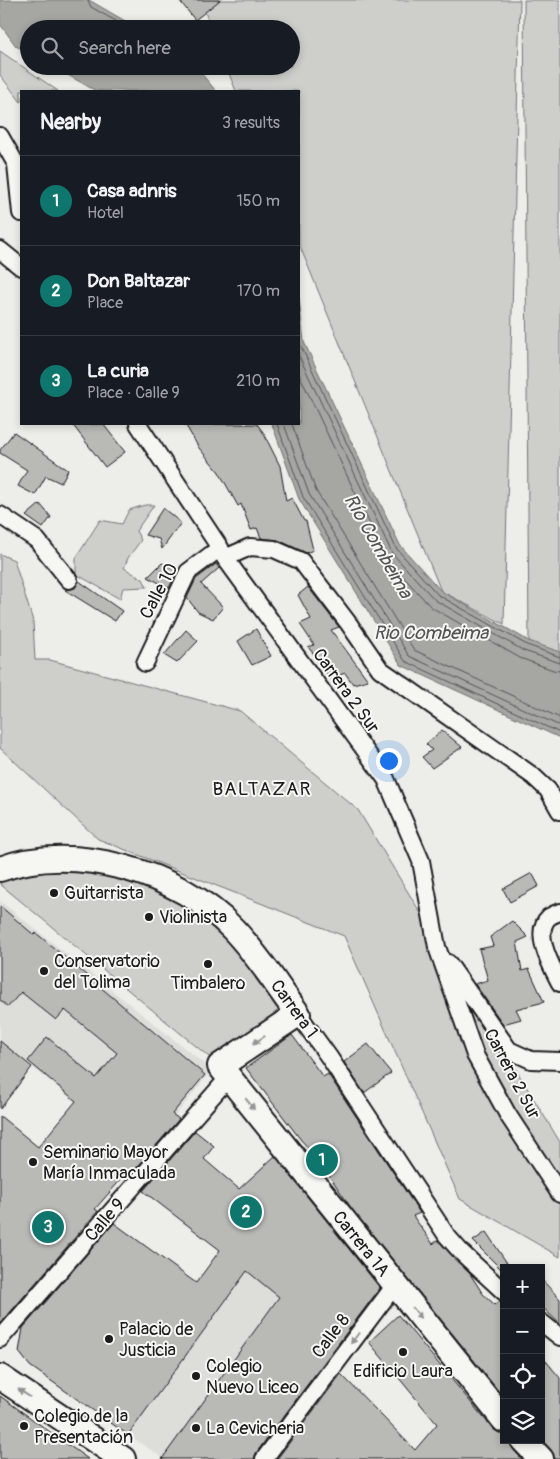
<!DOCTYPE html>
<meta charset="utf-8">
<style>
body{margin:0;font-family:Pangolin,sans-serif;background:#20242c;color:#f1f3f6}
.controls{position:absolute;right:15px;bottom:15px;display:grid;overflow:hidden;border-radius:0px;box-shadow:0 2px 8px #0003}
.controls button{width:45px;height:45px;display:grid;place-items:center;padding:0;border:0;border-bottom:1px solid #363941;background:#171b24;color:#f1f3f6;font:25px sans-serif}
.you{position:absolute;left:388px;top:760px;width:18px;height:18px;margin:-12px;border:4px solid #fff;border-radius:50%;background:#1a73e8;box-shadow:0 0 0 8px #1a73e833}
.badge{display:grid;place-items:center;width:32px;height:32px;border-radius:50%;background:#0f766e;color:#fff;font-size:16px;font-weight:700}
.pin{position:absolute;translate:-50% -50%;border:2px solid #fff;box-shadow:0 1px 5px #0006}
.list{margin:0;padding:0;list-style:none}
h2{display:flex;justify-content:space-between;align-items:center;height:65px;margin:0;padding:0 20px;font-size:21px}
h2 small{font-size:16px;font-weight:400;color:#9ea1a6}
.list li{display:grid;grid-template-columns:32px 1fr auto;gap:15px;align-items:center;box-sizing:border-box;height:90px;padding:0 20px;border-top:1px solid #363941}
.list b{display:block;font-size:19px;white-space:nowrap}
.list p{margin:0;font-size:16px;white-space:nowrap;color:#9ea1a6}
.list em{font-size:16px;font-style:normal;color:#9ea1a6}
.icon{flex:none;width:28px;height:28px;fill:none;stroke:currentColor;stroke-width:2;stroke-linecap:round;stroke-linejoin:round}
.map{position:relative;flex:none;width:560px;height:1459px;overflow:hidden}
.search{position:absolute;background:#171b24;box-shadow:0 2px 8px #0003;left:20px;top:20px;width:280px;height:55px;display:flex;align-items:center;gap:12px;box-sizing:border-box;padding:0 18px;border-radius:28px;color:#9ea1a6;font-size:19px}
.panel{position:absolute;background:#171b24;box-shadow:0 2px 8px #0003;left:20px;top:90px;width:280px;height:335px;border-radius:0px}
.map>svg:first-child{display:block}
.built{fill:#ddddda}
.green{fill:#cececb;stroke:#757574}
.water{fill:#a6a6a3;stroke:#6f6f6d}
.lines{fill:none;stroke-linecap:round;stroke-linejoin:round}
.shore{stroke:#535352;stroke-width:1}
.building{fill:#b9b9b6;stroke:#1c1c1c}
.street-casing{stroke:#1c1c1c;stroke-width:20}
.secondary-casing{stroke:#1c1c1c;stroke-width:28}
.street{stroke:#f6f6f2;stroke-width:16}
.secondary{stroke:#f6f6f2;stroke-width:24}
.oneway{fill:#949492}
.poi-dot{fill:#1c1c1c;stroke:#f6f6f2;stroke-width:2}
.labels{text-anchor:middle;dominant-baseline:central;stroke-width:4;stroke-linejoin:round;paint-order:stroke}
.street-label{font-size:18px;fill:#1c1c1c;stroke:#f6f6f2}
.poi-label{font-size:18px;fill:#1c1c1c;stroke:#f6f6f2;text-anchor:start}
.water-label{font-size:19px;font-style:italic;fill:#535352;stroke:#f6f6f2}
.neighbourhood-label{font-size:19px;letter-spacing:1px;fill:#1c1c1c;stroke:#f6f6f2}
</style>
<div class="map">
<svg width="560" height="1459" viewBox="0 0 560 1459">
<rect width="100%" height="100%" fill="#edede9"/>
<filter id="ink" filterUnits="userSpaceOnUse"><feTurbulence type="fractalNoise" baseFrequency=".02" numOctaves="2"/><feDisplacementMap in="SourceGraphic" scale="10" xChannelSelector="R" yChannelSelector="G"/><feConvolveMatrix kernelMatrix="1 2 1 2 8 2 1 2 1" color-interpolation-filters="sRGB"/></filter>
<g filter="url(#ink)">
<g class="built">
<polygon points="0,901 212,1070 142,1156 0,1041"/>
<polygon points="247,1271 279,1296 163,1458 128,1435"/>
</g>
<g class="green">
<polygon points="201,0 520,0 504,624 441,591 299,244 299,91 236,91 226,66 291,66 291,29 211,29"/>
<polygon points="524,0 560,0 560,680 529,641"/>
<polygon points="0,51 58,91 21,91 21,102 0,75"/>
<polygon points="145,505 154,505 136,531 141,540 128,558 124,568 143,579 147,587 123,588 120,599 76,574 76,558 100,520 122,524 129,510"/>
<polygon points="0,554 14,560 33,621 35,660 50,660 240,711 358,810 560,1142 560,1257 460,1199 344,936 98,839 0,748"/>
<polygon points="64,859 199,902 298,1014 220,1066 0,884 0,869"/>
</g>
<g class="water">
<polygon points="0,0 89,0 139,29 29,29 29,53 16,46 0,24"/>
<polygon points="52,66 195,66 216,91 96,91"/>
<polygon points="299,298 304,342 400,545 441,591 529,641 560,652 560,738 401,665 299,499 272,424 299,424"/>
</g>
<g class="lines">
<g class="shore">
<polyline points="88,0 91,7 130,29"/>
<polyline points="299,337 300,344 396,548 438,595 527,645 560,657"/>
<polyline points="299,356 392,553 435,600 524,651 560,663"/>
<polyline points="299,374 386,558 431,607 520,658 553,670 560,671"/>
<polyline points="277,424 303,497 405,661 560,733"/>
<polyline points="284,424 309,494 409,656 560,726"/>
<polyline points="292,424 316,491 414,650 560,718"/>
</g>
</g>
<g class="building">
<polygon points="179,0 220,0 195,20"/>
<polygon points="72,424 103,424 125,452 105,467"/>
<polygon points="185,424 257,424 263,432 280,466 286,501 292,498 304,521 306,521 313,550 306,553 278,540 261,538 257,528 251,530 241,504 238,506 219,472 199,448"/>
<polygon points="14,432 68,470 61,483 46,476 35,495 18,486 27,470 0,453 0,450"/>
<polygon points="40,504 51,517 43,528 26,516"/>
<polygon points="163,508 181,523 162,549 159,539 145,535"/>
<polygon points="162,563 178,570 169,588 148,577"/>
<polygon points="216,564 219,568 201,584 223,607 213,619 198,612 187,598 196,579"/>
<polygon points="79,581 122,611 115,621 65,590 75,588"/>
<polygon points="308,587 339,627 331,630 368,680 353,684 345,673 330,679 320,662 308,647 314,645 300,624 311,619 298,595"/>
<polygon points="256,629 271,656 252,665 238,641"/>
<polygon points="186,630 198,641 177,663 164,655"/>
<polygon points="442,730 462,747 432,768 422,757 432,750 426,744"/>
<polygon points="532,873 539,886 510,902 503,889"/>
<polygon points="0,906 34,935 36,933 205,1075 172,1114 179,1119 127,1179 124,1176 95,1209 98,1211 0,1324 0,1116 38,1147 76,1101 28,1061 47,1037 96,1078 117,1053 65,1010 56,1020 21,992 8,1007 0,1000"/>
<polygon points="512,921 528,937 517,942 522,971 529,969 544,1002 516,1009 521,1019 503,1024 475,984 488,980 479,949 493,946 490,937"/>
<polygon points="292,1035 323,1077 328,1074 420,1213 413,1216 433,1244 438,1240 470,1274 483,1294 495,1305 500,1301 504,1302 504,1398 352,1209 324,1168 326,1167 301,1140 246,1068"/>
<polygon points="0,1041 32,1067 0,1109"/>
<polygon points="368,1044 391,1073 364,1093 344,1062"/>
<polygon points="195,1131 214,1146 204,1159 239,1189 275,1156 380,1288 256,1453 254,1459 162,1459 279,1297 247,1271 128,1435 30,1366 19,1352 23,1328 114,1223 196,1283 220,1250 143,1191"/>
<polygon points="486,1232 509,1266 504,1268 503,1271 473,1241"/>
<polygon points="541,1279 560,1299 560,1324 541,1306"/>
<polygon points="398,1315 493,1429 499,1433 504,1433 504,1440 510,1440 513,1449 522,1459 277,1459 341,1374 415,1450 437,1424 369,1342"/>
<polygon points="541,1355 560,1378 560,1459 554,1459 551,1450 541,1439"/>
<polygon points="0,1396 88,1459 0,1459"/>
</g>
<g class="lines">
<g class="street-casing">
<g id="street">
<polyline points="0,136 16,164 21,213"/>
<polyline points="0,250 21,267"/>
<polyline points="138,424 220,548 225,558 386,779 421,861 437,947 475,1055 508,1115 560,1194"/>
<polyline points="0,515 37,540 69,580"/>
<polyline points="225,558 250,547 274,549 301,561 349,624 380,669 533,776 548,790 560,811"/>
<polyline points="145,663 188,572 220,548"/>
<path d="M560 912C557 913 552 915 549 917 532 933 552 967 560 983"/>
<polyline points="448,963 509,1050 531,1060 560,1061"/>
<polyline points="298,1014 329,1057 447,1236 462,1253 504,1292"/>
<polyline points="541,1322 560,1337"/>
<polyline points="0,1339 229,1077"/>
<polyline points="264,1459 395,1285"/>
</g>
</g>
<g class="secondary-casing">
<g id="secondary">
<path d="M0 869C74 841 180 873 233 929 258 955 277 986 298 1014L220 1066 504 1420"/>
<polyline points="0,1377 123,1459"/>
<polyline points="523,1440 541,1459"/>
</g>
</g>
<use href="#street" class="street"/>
<use href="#secondary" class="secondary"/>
</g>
<defs><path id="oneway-solid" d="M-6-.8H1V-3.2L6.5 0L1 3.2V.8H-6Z" transform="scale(1.25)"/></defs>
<g class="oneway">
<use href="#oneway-solid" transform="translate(259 1040) rotate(146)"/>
<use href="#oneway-solid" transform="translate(250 1104) rotate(51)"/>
<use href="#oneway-solid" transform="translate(417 1313) rotate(51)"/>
<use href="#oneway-solid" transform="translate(355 1338) rotate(127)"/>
<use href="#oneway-solid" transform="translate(24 1393) rotate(-146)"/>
</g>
</g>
<g class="poi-dot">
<circle cx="54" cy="893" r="5"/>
<circle cx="149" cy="917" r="5"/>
<circle cx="208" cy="964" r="5"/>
<circle cx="44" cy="971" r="5"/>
<circle cx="33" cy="1162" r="5"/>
<circle cx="109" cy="1339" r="5"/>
<circle cx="403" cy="1352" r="5"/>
<circle cx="196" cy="1376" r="5"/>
<circle cx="24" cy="1426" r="5"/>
<circle cx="196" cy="1428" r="5"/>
</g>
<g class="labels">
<g class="street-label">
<text transform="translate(159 591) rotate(-62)">Calle 10</text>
<text transform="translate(346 691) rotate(54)">Carrera 2 Sur</text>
<text transform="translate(294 1009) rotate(54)">Carrera 1</text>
<text transform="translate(512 1074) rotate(62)">Carrera 2 Sur</text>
<text transform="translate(105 1220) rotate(-49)">Calle 9</text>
<text transform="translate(361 1244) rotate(51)">Carrera 1A</text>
<text transform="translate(331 1336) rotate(-53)">Calle 8</text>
</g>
<g class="poi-label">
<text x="64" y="893">Guitarrista</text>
<text x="159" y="917">Violinista</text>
<text x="54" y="961">Conservatorio<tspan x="54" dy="21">del Tolima</tspan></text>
<text x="208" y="983" text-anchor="middle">Timbalero</text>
<text x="43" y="1152">Seminario Mayor<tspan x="43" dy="21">María Inmaculada</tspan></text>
<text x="119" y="1329">Palacio de<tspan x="119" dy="21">Justicia</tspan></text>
<text x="206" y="1366">Colegio<tspan x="206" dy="21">Nuevo Liceo</tspan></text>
<text x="403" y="1371" text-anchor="middle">Edificio Laura</text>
<text x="34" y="1416">Colegio de la<tspan x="34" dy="21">Presentación</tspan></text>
<text x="206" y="1428">La Cevicheria</text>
</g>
<g class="water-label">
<text transform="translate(378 546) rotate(60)">Río Combeima</text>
<text x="431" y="633">Rio Combeima</text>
</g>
<g class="neighbourhood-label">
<text x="262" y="789">BALTAZAR</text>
</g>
</g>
</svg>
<div class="controls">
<button>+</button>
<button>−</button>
<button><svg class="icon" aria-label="locate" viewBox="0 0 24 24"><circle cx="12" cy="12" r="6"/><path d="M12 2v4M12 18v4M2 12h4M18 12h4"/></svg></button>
<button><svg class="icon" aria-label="layers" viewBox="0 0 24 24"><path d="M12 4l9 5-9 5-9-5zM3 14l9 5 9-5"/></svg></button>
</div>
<div class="you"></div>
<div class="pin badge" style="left:322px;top:1160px">1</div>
<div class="pin badge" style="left:246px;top:1212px">2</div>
<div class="pin badge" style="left:48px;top:1227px">3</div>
<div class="search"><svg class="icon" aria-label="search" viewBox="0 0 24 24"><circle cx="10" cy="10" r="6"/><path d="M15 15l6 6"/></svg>Search here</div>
<section class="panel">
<h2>Nearby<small>3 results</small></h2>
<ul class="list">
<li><span class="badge">1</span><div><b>Casa adnris</b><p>Hotel</p></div><em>150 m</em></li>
<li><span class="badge">2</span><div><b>Don Baltazar</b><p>Place</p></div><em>170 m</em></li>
<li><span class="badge">3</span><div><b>La curia</b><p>Place · Calle 9</p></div><em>210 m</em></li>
</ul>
</section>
</div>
